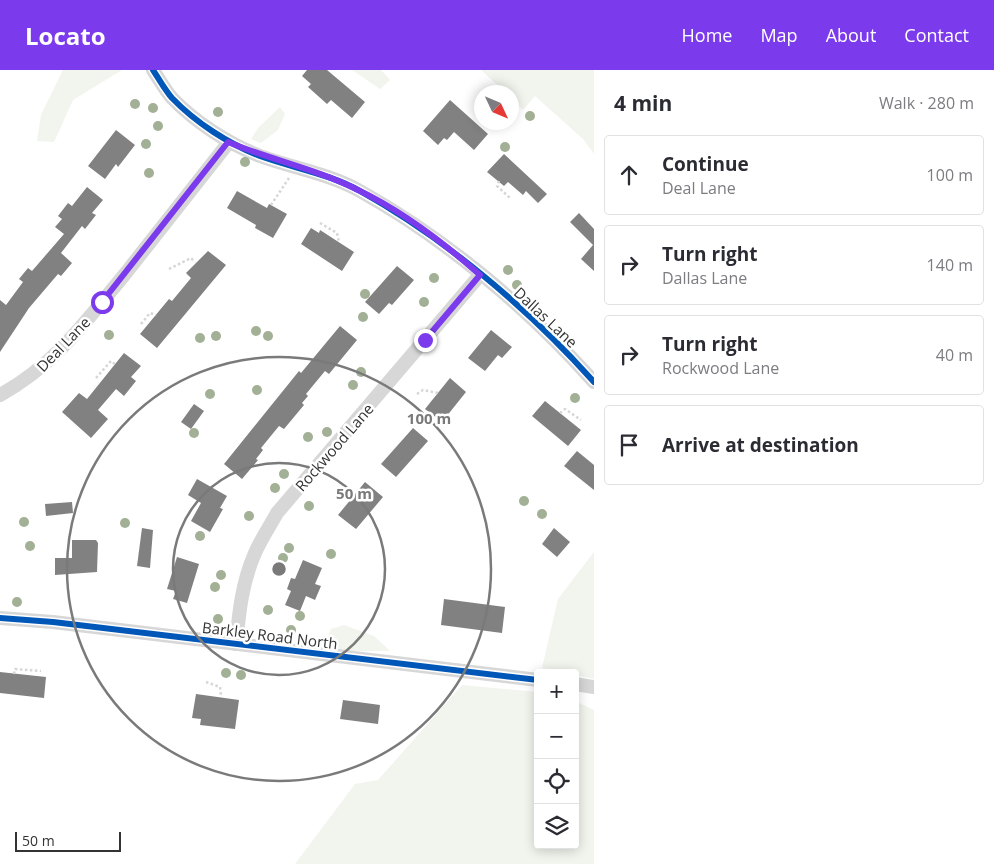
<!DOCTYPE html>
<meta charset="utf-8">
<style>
body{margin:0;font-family:"Open Sans",sans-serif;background:#f2f2f3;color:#2b2b33}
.controls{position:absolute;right:15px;bottom:15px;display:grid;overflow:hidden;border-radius:5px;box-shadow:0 2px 12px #0003}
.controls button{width:45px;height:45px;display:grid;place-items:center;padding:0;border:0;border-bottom:1px solid #e1e1e2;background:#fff;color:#2b2b33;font:25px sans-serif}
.compass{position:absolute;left:474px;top:15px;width:45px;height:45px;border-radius:50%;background:#fff;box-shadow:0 2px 12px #0003;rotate:134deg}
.scale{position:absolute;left:15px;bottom:12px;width:106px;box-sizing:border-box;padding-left:5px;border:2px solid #333;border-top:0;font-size:14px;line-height:18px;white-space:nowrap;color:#333;-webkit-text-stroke:4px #fff;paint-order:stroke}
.stop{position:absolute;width:15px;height:15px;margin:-11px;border:4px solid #7c3aed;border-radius:50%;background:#fff}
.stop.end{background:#7c3aed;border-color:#fff;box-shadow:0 1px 5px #0008}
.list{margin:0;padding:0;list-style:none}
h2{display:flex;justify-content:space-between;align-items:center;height:65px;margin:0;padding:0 20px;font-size:21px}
h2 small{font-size:16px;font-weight:400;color:#7c7c81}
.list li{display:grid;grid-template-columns:32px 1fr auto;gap:15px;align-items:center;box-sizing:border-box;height:80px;margin:0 10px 10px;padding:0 10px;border:1px solid #e1e1e2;border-radius:5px}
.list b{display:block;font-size:19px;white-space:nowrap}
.list p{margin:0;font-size:16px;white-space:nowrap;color:#7c7c81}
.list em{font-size:16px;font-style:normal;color:#7c7c81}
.icon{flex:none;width:28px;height:28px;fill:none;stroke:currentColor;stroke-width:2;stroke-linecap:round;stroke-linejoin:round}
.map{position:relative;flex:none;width:594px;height:794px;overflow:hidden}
header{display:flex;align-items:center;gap:30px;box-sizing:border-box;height:70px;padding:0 25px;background:#7c3aed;color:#fff}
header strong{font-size:24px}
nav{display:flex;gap:28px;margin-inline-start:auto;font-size:18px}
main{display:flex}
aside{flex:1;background:#fff}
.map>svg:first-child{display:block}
.green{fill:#f1f5ed}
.building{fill:#818181}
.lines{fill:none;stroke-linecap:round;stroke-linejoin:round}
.path{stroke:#d6d6d6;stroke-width:2.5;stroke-dasharray:2.5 2.5;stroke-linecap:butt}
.street{stroke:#d7d7d7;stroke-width:14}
.cycleway-casing{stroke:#fff;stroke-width:9}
.cycleway{stroke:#0057b8;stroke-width:6}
.tree{fill:#a2b095}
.route{stroke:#7c3aed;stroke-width:6}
.ring{fill:none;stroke:#7a7a7a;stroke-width:2.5}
.labels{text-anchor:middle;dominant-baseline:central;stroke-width:5;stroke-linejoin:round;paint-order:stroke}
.street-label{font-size:15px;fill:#333;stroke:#fff}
.centre{fill:#7a7a7a;stroke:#fff;stroke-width:2.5}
.ring-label{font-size:15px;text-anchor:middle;font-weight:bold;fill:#7a7a7a;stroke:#fff;stroke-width:5;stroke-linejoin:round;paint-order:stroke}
</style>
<header>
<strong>Locato</strong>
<nav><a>Home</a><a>Map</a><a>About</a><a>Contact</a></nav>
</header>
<main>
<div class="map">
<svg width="594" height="794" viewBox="0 0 594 794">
<rect width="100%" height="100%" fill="#fff"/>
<g class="green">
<polygon points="63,0 122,0 73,30 54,72 37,71 41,45"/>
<polygon points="352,0 381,0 390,10 380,19"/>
<polygon points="481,0 594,0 594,84 583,69 535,26 523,40 512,29 512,22 505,22"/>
<polygon points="280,37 285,44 278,60 261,73 251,69 258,58"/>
<polygon points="594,482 594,609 575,605 575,603 542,598 558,529"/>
<polygon points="344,555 374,566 390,581 339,581 326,570 331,559"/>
<polygon points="462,615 538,622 538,775 575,775 575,631 594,640 594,794 295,794 355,714 378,710"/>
</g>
<g class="building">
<polygon points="307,0 327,0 365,32 352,48 331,30 327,34 308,17 311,14 302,6"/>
<polygon points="450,30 488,64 474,80 454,62 447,70 444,68 438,75 423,61"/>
<polygon points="116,60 135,75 118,97 116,94 105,109 88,96"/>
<polygon points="504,84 547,124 538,133 526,121 523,125 508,112 504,116 487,102"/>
<polygon points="87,117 103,130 92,143 96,145 85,159 82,156 61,183 72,193 61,206 58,204 29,238 0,282 0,230 6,235 23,212 19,209 28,198 32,201 64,164 55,157 62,149 58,146 68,133 72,136"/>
<polygon points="237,121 267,138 269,134 287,144 273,168 255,158 256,155 227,138"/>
<polygon points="579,143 594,159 594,201 581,189 593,175 570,152"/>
<polygon points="311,158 319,163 320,160 354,182 342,201 301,174"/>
<polygon points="208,181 226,195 157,278 140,264 169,229 172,231 191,208 186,203"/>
<polygon points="397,196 414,210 392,235 389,233 379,244 365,232"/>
<polygon points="340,256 357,270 329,304 325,301 306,324 308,326 302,333 304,335 284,359 279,356 261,378 263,380 256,389 258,390 242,409 224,394 299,301 301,303"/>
<polygon points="491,260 512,277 502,288 498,285 485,301 468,288"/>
<polygon points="124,283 141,296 131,307 136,311 124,326 116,319 98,340 108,349 91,368 62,342 79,323 87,329"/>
<polygon points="450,308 466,322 442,352 425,339"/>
<polygon points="545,331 581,360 568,376 532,346"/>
<polygon points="194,334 204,341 191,359 181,352"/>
<polygon points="413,358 428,371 396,407 381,394"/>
<polygon points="577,381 594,395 594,420 564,396"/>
<polygon points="197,409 227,426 220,438 223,439 210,462 191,451 201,433 188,425"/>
<polygon points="365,412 383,427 356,459 338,445"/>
<polygon points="72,432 73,443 46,446 45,434"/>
<polygon points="142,458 153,460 150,498 137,496"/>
<polygon points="554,458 570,472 557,487 542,474"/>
<polygon points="72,470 96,470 98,473 97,502 55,505 55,488 72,488"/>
<polygon points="177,487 199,494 187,533 173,529 176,521 167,519"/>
<polygon points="303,490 322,498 315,514 321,516 315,530 306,526 300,541 285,535 291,521 287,519 291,508 295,509"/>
<polygon points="444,529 505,537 502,563 441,555"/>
<polygon points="0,602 46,607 44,628 0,623"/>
<polygon points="196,624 239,630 235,659 200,655 201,649 192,648"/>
<polygon points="343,630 380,635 378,654 340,649"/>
</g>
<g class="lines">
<g class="path">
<polyline points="499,111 497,116 510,128"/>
<polyline points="271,135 289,108"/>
<polyline points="320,153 337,163 339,172"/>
<polyline points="169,199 191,188 195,192"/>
<polyline points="141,254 150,243 156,245"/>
<polyline points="96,308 111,291 115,294"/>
<polyline points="417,324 423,320 438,323"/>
<polyline points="560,343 565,339 581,350"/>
<polyline points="14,604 15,599 41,601"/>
<polyline points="206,612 220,617 221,626"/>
</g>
<g class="street">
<path d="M153 0C159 9 165 20 172 28 196 53 229 74 260 86 293 98 330 104 360 121 446 169 528 238 594 312"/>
<path d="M0 325C55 295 86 251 125 204 160 160 194 116 229 72"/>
<polyline points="0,548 53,552 538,610"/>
<path d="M236 574C239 543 242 512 255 483 261 469 270 456 277 443L480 205"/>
<polyline points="575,614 594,617"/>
</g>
<g class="cycleway-casing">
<g id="cycleway">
<path d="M153 0C159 9 165 20 172 28 196 53 229 74 260 86 293 98 330 104 360 121 446 169 528 238 594 312"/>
<polyline points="0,548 53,552 538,610"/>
</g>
</g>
<use href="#cycleway" class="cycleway"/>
</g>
<g class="tree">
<circle cx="135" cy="34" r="5"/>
<circle cx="153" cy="38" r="5"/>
<circle cx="218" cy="42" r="5"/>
<circle cx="530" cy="46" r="5"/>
<circle cx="158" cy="56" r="5"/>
<circle cx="146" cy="74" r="5"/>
<circle cx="505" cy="77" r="5"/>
<circle cx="245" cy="92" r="5"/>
<circle cx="149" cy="103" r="5"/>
<circle cx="508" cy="200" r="5"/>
<circle cx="434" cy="208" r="5"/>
<circle cx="517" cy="215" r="5"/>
<circle cx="365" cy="224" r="5"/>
<circle cx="424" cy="232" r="5"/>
<circle cx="363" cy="247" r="5"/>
<circle cx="256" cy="261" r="5"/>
<circle cx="109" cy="265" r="5"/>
<circle cx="216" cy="266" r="5"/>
<circle cx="268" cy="266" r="5"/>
<circle cx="200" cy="268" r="5"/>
<circle cx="361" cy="302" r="5"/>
<circle cx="353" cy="315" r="5"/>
<circle cx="257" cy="320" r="5"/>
<circle cx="210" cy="324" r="5"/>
<circle cx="575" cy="328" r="5"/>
<circle cx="327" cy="362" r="5"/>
<circle cx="194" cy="363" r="5"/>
<circle cx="308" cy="367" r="5"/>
<circle cx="284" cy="404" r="5"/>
<circle cx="275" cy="418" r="5"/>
<circle cx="524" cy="431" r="5"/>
<circle cx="309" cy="436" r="5"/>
<circle cx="542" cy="444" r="5"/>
<circle cx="249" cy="446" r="5"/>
<circle cx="24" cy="452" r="5"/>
<circle cx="125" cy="453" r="5"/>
<circle cx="200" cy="466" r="5"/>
<circle cx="30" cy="476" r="5"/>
<circle cx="289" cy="478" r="5"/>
<circle cx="331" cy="484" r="5"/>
<circle cx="283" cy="488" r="5"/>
<circle cx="221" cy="505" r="5"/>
<circle cx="215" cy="517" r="5"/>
<circle cx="17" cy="532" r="5"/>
<circle cx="268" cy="540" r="5"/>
<circle cx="300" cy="546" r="5"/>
<circle cx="218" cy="549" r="5"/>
<circle cx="291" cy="560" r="5"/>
<circle cx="226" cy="603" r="5"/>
<circle cx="241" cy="605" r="5"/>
</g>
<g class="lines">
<path class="route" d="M102 232 228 72C271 90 317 99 358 120 402 141 444 173 480 205L425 270"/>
</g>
<g class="ring">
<circle cx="279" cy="499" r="106"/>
<circle cx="279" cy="499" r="212"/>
</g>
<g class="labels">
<g class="street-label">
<text transform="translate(546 247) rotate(43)">Dallas Lane</text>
<text transform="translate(63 274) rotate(-46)">Deal Lane</text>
<text transform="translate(334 377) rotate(-49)">Rockwood Lane</text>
<text transform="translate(270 565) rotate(7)">Barkley Road North</text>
</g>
</g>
<circle cx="279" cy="499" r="8" class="centre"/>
<g class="ring-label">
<text x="429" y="354">100 m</text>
<text x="354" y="429">50 m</text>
</g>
</svg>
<div class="controls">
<button>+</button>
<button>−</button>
<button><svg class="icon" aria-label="locate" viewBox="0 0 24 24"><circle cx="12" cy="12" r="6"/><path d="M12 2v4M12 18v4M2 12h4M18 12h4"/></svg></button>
<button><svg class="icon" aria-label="layers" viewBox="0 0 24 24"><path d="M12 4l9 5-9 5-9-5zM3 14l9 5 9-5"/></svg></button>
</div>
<svg class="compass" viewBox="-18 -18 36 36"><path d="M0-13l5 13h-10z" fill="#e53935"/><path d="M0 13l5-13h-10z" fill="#7c7c81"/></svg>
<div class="scale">50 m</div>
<div class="stop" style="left:102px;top:232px"></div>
<div class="stop end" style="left:425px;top:270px"></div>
</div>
<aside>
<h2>4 min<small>Walk · 280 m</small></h2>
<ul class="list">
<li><svg class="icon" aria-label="ahead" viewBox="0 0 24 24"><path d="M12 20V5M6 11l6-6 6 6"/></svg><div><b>Continue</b><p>Deal Lane</p></div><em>100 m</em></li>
<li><svg class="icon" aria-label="right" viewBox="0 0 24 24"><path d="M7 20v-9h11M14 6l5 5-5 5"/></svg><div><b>Turn right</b><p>Dallas Lane</p></div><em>140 m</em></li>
<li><svg class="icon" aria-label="right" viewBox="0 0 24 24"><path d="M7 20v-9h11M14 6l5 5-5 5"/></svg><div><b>Turn right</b><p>Rockwood Lane</p></div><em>40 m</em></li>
<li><svg class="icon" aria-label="arrive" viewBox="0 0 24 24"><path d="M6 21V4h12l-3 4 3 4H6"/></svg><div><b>Arrive at destination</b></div></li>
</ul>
</aside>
</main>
